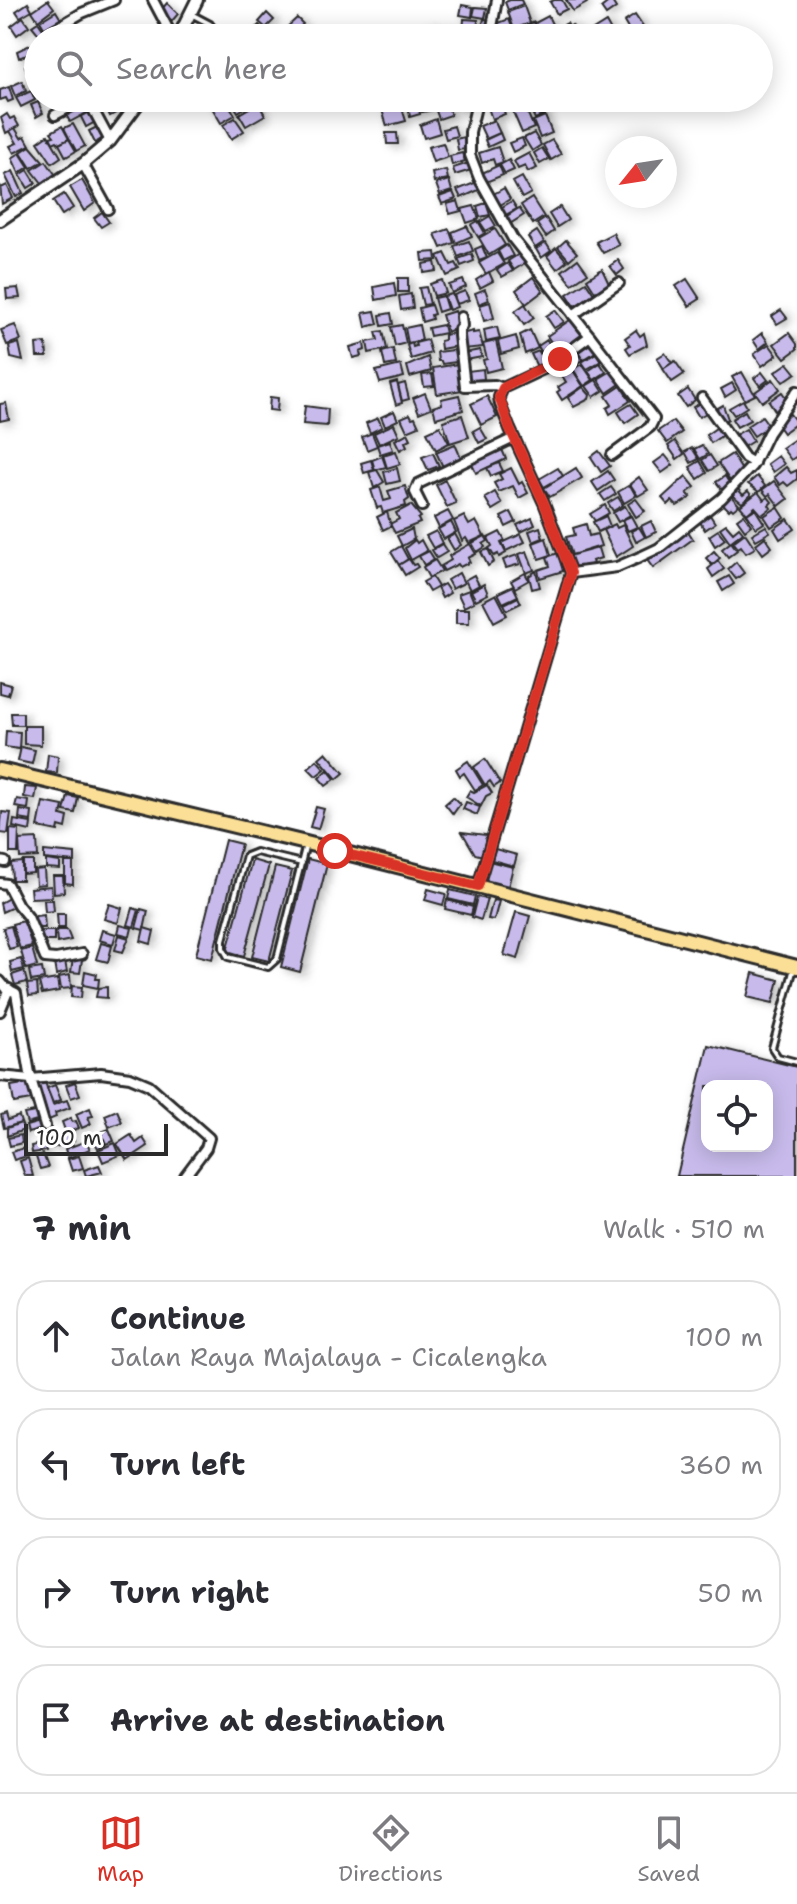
<!DOCTYPE html>
<meta charset="utf-8">
<style>
body{margin:0;font-family:"Shantell Sans",sans-serif;background:#f2f2f3;color:#2b2b33}
.controls{position:absolute;right:24px;bottom:24px;display:grid;overflow:hidden;border-radius:16px;box-shadow:0 4px 20px #0003}
.controls button{width:72px;height:72px;display:grid;place-items:center;padding:0;border:0;border-bottom:2px solid #e1e1e2;background:#fff;color:#2b2b33;font:40px sans-serif}
.compass{position:absolute;left:605px;top:136px;width:72px;height:72px;border-radius:50%;background:#fff;box-shadow:0 4px 20px #0003;rotate:240deg}
.scale{position:absolute;left:24px;bottom:20px;width:144px;box-sizing:border-box;padding-left:8px;border:4px solid #2b2b2b;border-top:0;font-size:22px;line-height:28px;white-space:nowrap;color:#2b2b2b;-webkit-text-stroke:6px #fff;paint-order:stroke}
.stop{position:absolute;width:24px;height:24px;margin:-18px;border:6px solid #d93025;border-radius:50%;background:#fff}
.stop.end{background:#d93025;border-color:#fff;box-shadow:0 2px 8px #0008}
.list{margin:0;padding:0;list-style:none}
h2{display:flex;justify-content:space-between;align-items:center;height:104px;margin:0;padding:0 32px;font-size:34px}
h2 small{font-size:26px;font-weight:400;color:#7c7c81}
.list li{display:grid;grid-template-columns:52px 1fr auto;gap:24px;align-items:center;box-sizing:border-box;height:112px;margin:0 16px 16px;padding:0 16px;border:2px solid #e1e1e2;border-radius:32px}
.list b{display:block;font-size:30px;white-space:nowrap}
.list p{margin:0;font-size:26px;white-space:nowrap;color:#7c7c81}
.list em{font-size:26px;font-style:normal;color:#7c7c81}
.icon{flex:none;width:44px;height:44px;fill:none;stroke:currentColor;stroke-width:2;stroke-linecap:round;stroke-linejoin:round}
.map{position:relative;flex:none;width:797px;height:1176px;overflow:hidden}
.search{position:absolute;background:#fff;box-shadow:0 4px 20px #0003;left:24px;right:24px;top:24px;height:88px;display:flex;align-items:center;gap:20px;box-sizing:border-box;padding:0 28px;border-radius:44px;color:#7c7c81;font-size:30px}
.sheet{height:616px;background:#fff}
nav{display:flex;justify-content:space-around;align-items:center;box-sizing:border-box;height:112px;border-top:2px solid #e1e1e2;background:#fff;font-size:22px;color:#7c7c81}
nav a{display:grid;justify-items:center;gap:4px}
nav .on{color:#d93025}
.map>svg:first-child{display:block}
.building{fill:#c8bbec;stroke:#2b2b2b;stroke-width:2;fill-rule:evenodd;filter:url(#shadow)}
.lines{fill:none;stroke-linecap:round;stroke-linejoin:round}
.service-casing{stroke:#2b2b2b;stroke-width:10}
.minor-casing{stroke:#2b2b2b;stroke-width:14}
.tertiary-casing{stroke:#2b2b2b;stroke-width:16}
.primary-casing{stroke:#2b2b2b;stroke-width:18}
.service{stroke:#fff;stroke-width:4}
.minor{stroke:#fff;stroke-width:8}
.tertiary{stroke:#fff;stroke-width:10}
.primary{stroke:#fbdf96;stroke-width:12}
.route{stroke:#d93025;stroke-width:10}
</style>
<div class="map">
<svg width="797" height="1176" viewBox="0 0 797 1176">
<defs>
<filter id="shadow"><feDropShadow dx="4.5" dy="2.5" stdDeviation="4" flood-color="#0004"/></filter>
</defs>
<rect width="100%" height="100%" fill="#fff"/>
<filter id="ink" filterUnits="userSpaceOnUse"><feTurbulence type="fractalNoise" baseFrequency=".0125" numOctaves="2"/><feDisplacementMap in="SourceGraphic" scale="16" xChannelSelector="R" yChannelSelector="G"/><feConvolveMatrix kernelMatrix="1 2 1 2 8 2 1 2 1" color-interpolation-filters="sRGB"/></filter>
<g filter="url(#ink)">
<g class="building">
<polygon points="48,0 54,8 38,20 32,11"/>
<polygon points="510,0 521,0 523,4 508,10 505,2"/>
<polygon points="554,0 562,0 567,9 557,14 550,2"/>
<polygon points="566,0 585,0 587,3 573,11"/>
<polygon points="611,0 616,8 606,15 601,8"/>
<polygon points="28,3 32,10 20,17 16,11"/>
<polygon points="167,3 178,14 172,21 161,10"/>
<polygon points="462,5 473,7 472,17 460,15"/>
<polygon points="524,6 530,23 514,29 508,12"/>
<polygon points="475,7 487,8 485,18 473,16"/>
<polygon points="56,11 62,21 46,31 40,21"/>
<polygon points="267,13 274,20 266,28 259,22"/>
<polygon points="635,15 643,27 631,34 624,22"/>
<polygon points="548,16 554,28 541,35 535,23"/>
<polygon points="23,17 29,26 17,35 11,26"/>
<polygon points="297,18 303,24 292,36 285,29"/>
<polygon points="464,19 478,20 477,32 463,31"/>
<polygon points="484,19 490,20 486,36 480,34"/>
<polygon points="509,19 512,27 499,31 496,24"/>
<polygon points="38,22 47,35 42,38 32,26"/>
<polygon points="534,22 537,29 521,37 517,30"/>
<polygon points="606,22 611,31 598,38 593,30"/>
<polygon points="567,23 569,27 572,25 577,34 570,38 559,38 554,30"/>
<polygon points="259,25 266,32 260,38 254,38 250,34"/>
<polygon points="425,25 435,25 434,38 425,38"/>
<polygon points="440,27 452,28 451,38 439,38"/>
<polygon points="512,28 516,38 496,38 495,34"/>
<polygon points="30,45 33,52 19,58 17,51"/>
<polygon points="32,63 37,76 29,79 25,66"/>
<polygon points="22,81 26,91 15,96 11,86"/>
<polygon points="9,87 13,100 8,102 6,98 0,100 0,90"/>
<polygon points="31,91 35,100 21,107 16,98"/>
<polygon points="95,98 111,98 113,101 100,108"/>
<polygon points="212,98 225,98 235,115 221,123 208,101"/>
<polygon points="244,98 254,98 256,101 238,112 233,104"/>
<polygon points="430,98 433,110 422,112 419,100"/>
<polygon points="455,98 469,98 471,107 457,109"/>
<polygon points="499,98 505,114 492,119 486,102"/>
<polygon points="38,102 43,113 36,117 31,105"/>
<polygon points="114,102 119,111 110,116 105,106"/>
<polygon points="258,103 265,115 246,126 239,114"/>
<polygon points="418,103 420,114 410,117 408,105"/>
<polygon points="447,104 451,115 439,119 435,108"/>
<polygon points="541,104 546,114 535,119 530,109"/>
<polygon points="84,105 88,112 70,122 65,113"/>
<polygon points="401,105 406,121 387,126 382,110"/>
<polygon points="525,107 534,128 522,133 513,112"/>
<polygon points="90,112 95,122 86,127 81,117"/>
<polygon points="7,114 10,119 14,117 19,126 6,133 1,118"/>
<polygon points="545,116 552,133 540,138 533,121"/>
<polygon points="235,118 244,131 231,139 223,125"/>
<polygon points="436,119 440,133 424,138 420,125"/>
<polygon points="494,120 500,133 486,139 480,126"/>
<polygon points="73,124 85,146 76,151 64,128"/>
<polygon points="62,126 69,139 59,144 57,141 53,143 50,137 54,136 51,132"/>
<polygon points="454,126 457,136 446,139 443,129"/>
<polygon points="97,127 103,138 95,143 89,131"/>
<polygon points="15,128 21,138 25,136 30,145 14,153 10,146 17,143 10,131"/>
<polygon points="386,133 397,133 398,144 387,144"/>
<polygon points="500,133 503,140 488,147 485,140"/>
<polygon points="534,133 541,145 532,151 524,138"/>
<polygon points="48,135 61,157 52,163 38,142"/>
<polygon points="464,137 467,149 458,150 456,139"/>
<polygon points="522,138 525,146 513,152 509,143"/>
<polygon points="69,139 76,151 66,157 59,144"/>
<polygon points="552,140 561,154 551,160 543,145"/>
<polygon points="443,143 448,157 433,162 428,147"/>
<polygon points="30,146 43,161 31,168 21,152"/>
<polygon points="498,147 503,162 495,165 493,159 482,163 479,153"/>
<polygon points="542,148 549,159 540,164 534,153"/>
<polygon points="20,153 29,167 19,173 12,158"/>
<polygon points="462,153 465,161 452,165 450,156"/>
<polygon points="529,153 537,168 528,172 525,166 518,169 514,161"/>
<polygon points="509,160 514,170 505,174 500,165"/>
<polygon points="46,161 55,174 42,183 32,170"/>
<polygon points="469,163 471,170 455,175 453,168"/>
<polygon points="499,165 503,175 486,182 482,173"/>
<polygon points="28,170 36,183 28,188 20,175"/>
<polygon points="446,170 448,179 434,182 432,173"/>
<polygon points="13,171 23,193 16,197 5,175"/>
<polygon points="522,177 531,193 522,198 513,182"/>
<polygon points="82,180 95,203 84,211 70,187"/>
<polygon points="449,180 452,191 440,195 436,184"/>
<polygon points="477,182 481,189 461,198 457,190"/>
<polygon points="0,185 1,188 7,185 13,198 2,204"/>
<polygon points="504,188 510,199 497,207 490,196"/>
<polygon points="453,192 456,199 442,204 439,197"/>
<polygon points="64,194 73,208 62,215 53,201"/>
<polygon points="532,198 544,217 533,224 521,205"/>
<polygon points="458,201 461,211 450,214 447,204"/>
<polygon points="512,201 517,209 504,216 499,209"/>
<polygon points="486,203 490,215 480,217 477,206"/>
<polygon points="474,206 479,219 467,223 462,209"/>
<polygon points="560,207 568,220 557,227 549,214"/>
<polygon points="519,208 524,215 508,225 504,218"/>
<polygon points="102,212 109,222 101,227 94,218"/>
<polygon points="490,216 496,226 486,231 480,222"/>
<polygon points="546,218 554,231 546,237 537,224"/>
<polygon points="478,221 485,233 478,237 471,225"/>
<polygon points="467,226 472,236 456,243 452,232"/>
<polygon points="449,229 454,243 441,248 435,234"/>
<polygon points="495,229 505,245 489,255 479,238"/>
<polygon points="537,231 544,242 535,248 528,237"/>
<polygon points="613,233 619,245 603,253 596,242"/>
<polygon points="566,240 577,253 569,260 558,247"/>
<polygon points="469,241 473,251 458,257 454,246"/>
<polygon points="546,243 551,251 541,258 536,249"/>
<polygon points="507,245 513,256 503,261 498,251"/>
<polygon points="482,246 487,258 479,261 475,249"/>
<polygon points="556,248 567,261 557,269 547,256"/>
<polygon points="436,252 437,260 423,261 422,253"/>
<polygon points="445,253 451,265 456,263 460,270 447,276 438,256"/>
<polygon points="497,253 504,264 486,274 479,263"/>
<polygon points="472,254 474,261 461,266 458,259"/>
<polygon points="519,254 525,263 514,270 508,261"/>
<polygon points="578,259 588,273 572,284 562,271"/>
<polygon points="618,260 624,269 617,275 610,266"/>
<polygon points="435,262 437,271 424,273 423,264"/>
<polygon points="508,263 513,271 502,277 497,270"/>
<polygon points="602,269 609,284 596,293 587,279"/>
<polygon points="489,272 493,281 480,288 476,280"/>
<polygon points="533,277 543,291 526,304 516,290"/>
<rect x="398" y="278" width="10" height="14"/>
<polygon points="687,279 700,299 689,306 676,286"/>
<polygon points="442,280 446,293 434,296 430,284"/>
<polygon points="463,280 466,287 452,293 449,285"/>
<polygon points="586,282 594,294 575,306 567,294"/>
<polygon points="394,283 396,296 376,300 374,287"/>
<polygon points="426,287 430,304 423,305 419,288"/>
<polygon points="18,288 20,298 7,299 6,289"/>
<polygon points="485,289 489,300 479,304 475,293"/>
<polygon points="465,291 469,300 457,304 454,295"/>
<polygon points="411,294 413,308 401,310 399,296"/>
<polygon points="452,294 457,307 449,310 444,296"/>
<polygon points="443,296 447,309 438,312 434,298"/>
<polygon points="490,302 494,318 484,321 480,305"/>
<polygon points="525,304 534,318 524,325 515,311"/>
<polygon points="431,305 434,314 431,315 432,319 422,322 419,308"/>
<polygon points="555,310 564,322 554,328 546,316"/>
<polygon points="781,310 787,318 777,324 772,316"/>
<polygon points="375,311 378,324 366,327 363,313"/>
<polygon points="455,311 459,327 447,332 442,315"/>
<polygon points="391,313 393,324 382,326 380,315"/>
<polygon points="570,320 583,337 559,354 547,336"/>
<polygon points="15,325 21,340 7,345 1,330"/>
<polygon points="402,325 406,343 395,346 391,327"/>
<polygon points="419,325 422,340 408,343 405,328"/>
<polygon points="443,325 445,333 430,336 428,328"/>
<polygon points="497,327 500,339 486,342 484,330"/>
<polygon points="530,330 538,348 525,354 520,335"/>
<polygon points="636,330 640,336 644,333 647,345 630,354 626,348 630,345 625,338"/>
<polygon points="383,331 387,349 369,353 367,342 378,340 376,332"/>
<polygon points="473,331 473,333 479,332 483,347 464,349 461,334"/>
<polygon points="455,333 457,346 441,349 440,341 444,340 444,335"/>
<polygon points="762,333 768,342 759,349 753,340"/>
<polygon points="789,333 797,344 797,349 785,358 774,344"/>
<polygon points="516,336 519,349 501,354 498,341"/>
<polygon points="427,340 431,353 411,359 407,345 412,343 413,347 416,346 415,343"/>
<polygon points="547,340 555,353 545,358 538,346"/>
<polygon points="496,341 502,368 486,372 483,360 487,359 483,344"/>
<polygon points="19,343 23,361 11,358 9,346"/>
<polygon points="46,343 47,357 37,357 36,344"/>
<polygon points="364,343 365,350 360,352 361,356 353,358 350,347"/>
<polygon points="592,343 597,351 583,360 578,352"/>
<polygon points="769,344 777,355 762,366 754,354"/>
<polygon points="393,349 396,364 385,366 382,352"/>
<polygon points="454,350 456,362 442,364 441,361 438,361 437,352"/>
<polygon points="480,350 482,357 466,360 464,353"/>
<polygon points="539,351 545,364 537,367 531,354"/>
<polygon points="577,351 582,360 572,367 566,358"/>
<polygon points="596,353 601,361 587,369 582,362"/>
<polygon points="665,353 672,363 664,369 657,358"/>
<polygon points="428,357 431,371 410,377 407,366"/>
<polygon points="567,361 583,386 562,400 557,392 560,390 558,387 566,382 557,368"/>
<polygon points="675,361 684,374 672,382 663,369"/>
<polygon points="600,363 606,372 594,380 588,371"/>
<polygon points="788,363 796,373 783,382 775,372"/>
<polygon points="458,364 463,390 437,394 433,368"/>
<polygon points="582,364 593,380 584,386 573,369"/>
<polygon points="401,365 404,377 380,383 376,371"/>
<polygon points="483,369 484,379 468,381 467,371"/>
<polygon points="615,369 623,382 607,393 598,379"/>
<polygon points="742,372 755,395 745,400 732,377"/>
<polygon points="762,372 768,380 760,386 754,378"/>
<polygon points="432,374 434,386 424,387 422,375"/>
<polygon points="773,379 780,389 762,402 755,392"/>
<polygon points="596,380 603,391 594,397 586,386"/>
<polygon points="397,382 402,403 396,405 390,384"/>
<polygon points="405,383 409,399 402,401 398,385"/>
<polygon points="732,383 736,390 725,397 721,389"/>
<polygon points="621,386 630,401 610,414 607,408 612,405 606,396"/>
<polygon points="583,387 590,395 589,399 574,407 568,398"/>
<polygon points="688,389 695,400 686,407 678,396"/>
<polygon points="782,392 789,402 776,412 769,401"/>
<polygon points="425,393 431,408 419,413 413,398"/>
<polygon points="459,395 463,410 436,418 433,407 442,404 441,399"/>
<polygon points="487,396 497,417 481,425 471,404"/>
<polygon points="270,397 278,398 277,411 269,410"/>
<polygon points="743,400 747,407 734,415 729,408"/>
<polygon points="702,402 708,412 699,417 693,407"/>
<polygon points="6,403 9,419 0,421 0,404"/>
<polygon points="631,404 638,414 625,423 618,412"/>
<polygon points="723,405 728,419 722,423 714,410"/>
<polygon points="305,406 328,409 327,426 303,424"/>
<polygon points="394,411 398,420 385,426 381,417"/>
<polygon points="745,411 750,420 737,427 732,419"/>
<polygon points="410,414 412,418 415,417 419,426 407,431 401,418"/>
<polygon points="790,414 797,423 783,433 777,425"/>
<polygon points="462,415 469,437 450,443 443,421"/>
<polygon points="762,416 769,426 754,436 747,426"/>
<polygon points="378,418 382,427 370,433 366,423"/>
<polygon points="673,421 682,432 667,443 658,431"/>
<polygon points="394,424 399,435 379,444 374,433"/>
<polygon points="440,426 449,443 436,450 427,432"/>
<polygon points="719,426 724,434 711,443 706,435"/>
<polygon points="480,427 487,439 479,443 473,431"/>
<polygon points="746,429 753,441 740,449 732,437"/>
<polygon points="372,433 377,446 367,450 362,437"/>
<polygon points="408,433 411,439 405,442 407,446 400,450 395,440"/>
<polygon points="795,439 797,456 791,460 782,448"/>
<polygon points="390,441 393,450 380,454 377,445"/>
<polygon points="675,441 684,454 677,459 668,446"/>
<polygon points="455,444 461,458 443,467 436,452"/>
<polygon points="702,445 708,454 700,459 694,449"/>
<polygon points="501,447 506,459 476,473 471,462"/>
<polygon points="692,448 699,459 691,463 685,452"/>
<polygon points="396,451 400,464 387,468 383,455"/>
<polygon points="599,451 610,466 601,472 591,457"/>
<polygon points="433,453 439,466 428,470 422,457"/>
<polygon points="732,454 743,472 738,475 740,479 732,484 718,463"/>
<polygon points="665,455 673,465 662,473 654,463"/>
<polygon points="710,455 717,466 709,471 702,460"/>
<polygon points="382,456 386,467 375,470 372,460"/>
<polygon points="778,456 784,464 773,472 767,464"/>
<polygon points="371,460 374,470 364,473 361,463"/>
<polygon points="700,461 707,473 698,479 690,467"/>
<polygon points="499,463 503,471 491,476 487,468"/>
<polygon points="786,467 791,473 797,470 797,479 788,486 784,482 780,485 774,477"/>
<polygon points="397,468 400,481 387,484 384,472"/>
<polygon points="511,468 519,484 522,482 528,493 519,498 513,486 499,492 494,483 502,479 499,474"/>
<polygon points="558,468 563,476 544,487 539,479"/>
<polygon points="576,468 582,478 550,497 544,488"/>
<polygon points="377,470 384,482 374,488 369,472"/>
<polygon points="608,471 614,480 598,491 592,482"/>
<polygon points="686,476 695,487 687,493 691,497 677,506 672,501 668,505 662,498"/>
<polygon points="725,476 731,486 723,491 716,482"/>
<polygon points="757,476 765,486 759,492 748,484"/>
<polygon points="639,477 648,490 638,496 630,484"/>
<polygon points="445,480 456,503 447,507 436,485"/>
<polygon points="774,481 788,499 779,506 770,494 767,496 762,490"/>
<polygon points="630,485 636,496 624,503 618,492"/>
<polygon points="405,486 409,499 405,502 406,506 383,513 381,507 377,508 371,490 380,487 384,501 391,499 388,491"/>
<polygon points="611,487 616,494 605,501 600,494"/>
<polygon points="737,488 743,495 748,491 751,495 742,503 731,494"/>
<polygon points="495,492 502,504 492,510 485,498"/>
<polygon points="758,492 764,500 768,497 772,502 769,505 771,508 762,515 755,507 747,514 740,506"/>
<polygon points="731,496 739,505 733,510 731,508 729,510 723,504"/>
<polygon points="618,497 623,505 613,511 608,503"/>
<polygon points="636,499 645,511 636,517 628,504"/>
<polygon points="411,505 421,517 418,519 420,523 395,533 390,524 399,519 396,513"/>
<polygon points="605,505 609,513 595,521 590,514"/>
<polygon points="625,506 630,515 618,522 613,513"/>
<polygon points="778,507 785,518 771,527 764,516"/>
<polygon points="755,509 764,523 756,528 747,514"/>
<polygon points="448,511 453,520 439,528 434,518"/>
<polygon points="387,512 391,526 383,530 377,517"/>
<polygon points="511,512 516,522 506,527 501,517"/>
<polygon points="744,514 751,525 745,530 737,519"/>
<polygon points="710,515 715,523 705,530 700,522"/>
<polygon points="464,516 469,525 476,521 484,536 469,543 466,538 462,541 454,521"/>
<polygon points="606,516 610,526 598,532 593,522"/>
<polygon points="631,516 637,527 628,531 622,520"/>
<polygon points="532,518 535,525 521,532 517,525"/>
<polygon points="788,519 795,529 780,539 774,529"/>
<polygon points="651,521 656,532 646,537 641,526"/>
<polygon points="451,522 456,532 444,539 438,529"/>
<polygon points="586,524 589,536 597,534 601,546 572,555 566,537 575,535 573,528"/>
<polygon points="615,524 617,528 623,525 633,546 616,557 603,530"/>
<polygon points="726,524 733,532 739,527 743,532 730,542 720,528"/>
<polygon points="766,526 770,532 756,540 752,534"/>
<polygon points="540,527 543,538 533,542 529,531"/>
<polygon points="639,527 645,537 636,542 631,531"/>
<polygon points="412,529 414,539 402,546 397,536"/>
<polygon points="718,530 725,539 715,546 709,536"/>
<polygon points="436,531 442,543 433,548 426,536"/>
<polygon points="688,531 693,539 653,568 647,560"/>
<polygon points="500,532 505,541 501,543 506,553 499,557 498,554 494,556 489,548 492,546 488,538"/>
<polygon points="745,533 755,548 746,553 741,546 738,548 733,542"/>
<polygon points="455,534 461,545 454,550 447,538"/>
<polygon points="521,534 525,542 506,551 502,543"/>
<polygon points="485,536 488,541 483,544 485,547 477,552 472,543"/>
<polygon points="765,537 772,547 763,554 756,544"/>
<polygon points="546,538 551,555 539,559 533,543"/>
<polygon points="415,540 417,543 421,540 427,551 411,560 405,548"/>
<polygon points="731,542 737,550 728,557 722,549"/>
<polygon points="442,544 447,552 437,558 432,550"/>
<polygon points="470,544 476,554 468,558 470,562 460,567 458,564 444,571 441,566 451,560 449,556"/>
<polygon points="401,546 408,559 399,565 391,552"/>
<polygon points="598,548 601,558 592,561 593,564 573,570 569,556"/>
<polygon points="488,549 494,562 488,566 481,552"/>
<polygon points="429,551 434,559 424,565 419,556"/>
<polygon points="527,551 534,570 526,573 519,554"/>
<polygon points="714,551 720,558 712,565 706,558"/>
<polygon points="558,553 563,571 540,578 538,570 550,566 547,557"/>
<polygon points="517,555 520,564 506,568 503,560"/>
<polygon points="409,559 413,565 416,564 418,567 405,575 399,565"/>
<polygon points="435,560 442,571 429,578 423,567"/>
<polygon points="718,561 724,569 713,577 708,569"/>
<polygon points="736,562 744,573 736,579 728,569"/>
<polygon points="536,571 540,587 532,589 529,576"/>
<polygon points="459,573 464,583 452,589 447,580"/>
<polygon points="525,573 529,580 515,588 511,581"/>
<polygon points="474,575 479,585 470,590 465,580"/>
<polygon points="729,576 734,584 723,591 718,582"/>
<polygon points="432,577 438,587 429,592 423,582"/>
<polygon points="444,584 450,593 442,598 437,588"/>
<polygon points="484,584 488,594 476,600 471,591"/>
<polygon points="513,586 518,596 503,603 498,593"/>
<polygon points="469,590 474,602 464,607 458,594"/>
<polygon points="496,594 507,615 494,622 483,601"/>
<polygon points="518,597 521,603 507,610 504,604"/>
<rect x="456" y="609" width="13" height="14"/>
<polygon points="0,682 11,685 8,695 0,693"/>
<polygon points="11,713 23,713 23,725 12,725"/>
<polygon points="24,726 41,726 41,745 24,744"/>
<polygon points="6,731 20,732 19,749 5,747"/>
<polygon points="21,747 35,750 32,764 18,761"/>
<polygon points="326,752 344,773 337,779 319,758"/>
<polygon points="48,754 58,756 57,773 46,772"/>
<polygon points="485,759 500,783 494,787 490,781 485,785 474,767"/>
<polygon points="317,760 325,769 316,776 308,768"/>
<polygon points="468,761 483,785 475,790 464,773 460,776 456,769"/>
<polygon points="328,770 335,779 326,786 319,778"/>
<polygon points="487,785 492,793 486,796 481,806 466,797 470,790 474,792"/>
<polygon points="25,787 37,788 35,799 24,797"/>
<polygon points="68,796 78,798 75,813 64,811"/>
<polygon points="453,797 460,804 453,814 445,804"/>
<polygon points="17,799 29,801 28,809 15,807"/>
<polygon points="43,802 63,806 61,815 68,817 66,828 59,826 58,831 38,827"/>
<polygon points="466,802 480,807 477,815 463,809"/>
<polygon points="316,807 324,809 318,829 310,827"/>
<polygon points="20,810 32,812 31,821 19,819"/>
<polygon points="2,812 11,813 8,834 0,833"/>
<polygon points="14,820 31,823 30,831 13,827"/>
<polygon points="10,829 19,830 18,853 10,853"/>
<polygon points="462,832 486,835 483,856 475,854"/>
<polygon points="37,839 38,857 20,858 19,840"/>
<polygon points="225,840 241,844 212,959 196,955"/>
<polygon points="495,849 517,855 514,866 492,860"/>
<polygon points="44,851 75,854 75,862 44,859"/>
<polygon points="308,859 327,864 300,972 281,967"/>
<polygon points="46,860 60,862 60,869 46,868"/>
<polygon points="252,860 269,865 244,956 227,951"/>
<polygon points="23,861 33,861 33,873 23,874"/>
<polygon points="489,861 513,867 508,887 484,881"/>
<polygon points="22,862 22,880 12,880 11,863"/>
<polygon points="65,862 73,862 73,884 65,883"/>
<polygon points="275,867 292,871 269,961 252,957"/>
<polygon points="44,869 45,884 36,885 35,870"/>
<polygon points="53,876 63,876 64,892 54,893"/>
<polygon points="51,886 52,897 31,898 30,888"/>
<polygon points="428,889 446,894 443,905 425,900"/>
<polygon points="450,890 475,896 473,905 448,899"/>
<polygon points="477,897 487,899 481,920 472,917"/>
<polygon points="9,898 13,907 2,912 0,903"/>
<polygon points="44,900 53,900 54,911 45,912"/>
<polygon points="447,900 473,907 471,915 445,909"/>
<polygon points="493,900 499,901 494,920 488,919"/>
<polygon points="109,904 122,908 118,923 104,919"/>
<polygon points="133,908 139,910 134,927 128,925"/>
<polygon points="141,909 148,911 144,930 136,928"/>
<polygon points="516,912 530,916 518,959 504,955"/>
<polygon points="57,914 65,914 65,928 58,928"/>
<polygon points="44,915 45,928 36,928 35,916"/>
<polygon points="24,921 32,946 20,949 12,924"/>
<polygon points="120,925 132,928 130,936 118,933"/>
<polygon points="11,926 17,947 9,949 3,928"/>
<polygon points="144,928 154,931 151,944 141,941"/>
<polygon points="56,930 67,930 71,940 57,943"/>
<polygon points="102,930 116,934 113,944 99,940"/>
<polygon points="41,931 54,931 54,941 42,941"/>
<polygon points="119,935 129,938 123,952 115,950"/>
<polygon points="101,943 112,946 108,962 96,959"/>
<polygon points="32,948 37,966 26,969 21,951"/>
<polygon points="73,958 82,960 80,973 71,972"/>
<polygon points="21,959 24,969 12,972 10,962"/>
<polygon points="65,961 67,972 56,975 54,963"/>
<polygon points="42,968 44,979 31,981 29,970"/>
<polygon points="24,971 27,982 15,985 12,975"/>
<polygon points="85,971 97,974 96,979 99,979 98,988 83,985"/>
<polygon points="753,973 779,980 773,1003 747,997"/>
<polygon points="70,975 71,988 61,989 59,977"/>
<polygon points="57,979 59,991 42,994 39,982"/>
<polygon points="37,983 38,995 29,996 27,984"/>
<polygon points="72,986 82,987 81,998 71,997"/>
<polygon points="107,987 107,998 96,997 98,988"/>
<path d="M708 1045 797 1067V1176H677ZM707 1086H767V1146H707Z"/>
<polygon points="45,1082 53,1105 67,1100 70,1108 55,1113 56,1117 49,1120 38,1084"/>
<polygon points="75,1082 80,1095 71,1098 66,1085"/>
<polygon points="29,1083 31,1100 14,1103 11,1086"/>
<polygon points="55,1085 61,1100 53,1103 47,1088"/>
<polygon points="90,1108 93,1116 88,1117 91,1124 82,1128 76,1114"/>
<polygon points="117,1110 122,1122 109,1127 105,1115"/>
<polygon points="35,1112 37,1121 27,1124 24,1114"/>
<polygon points="6,1113 8,1120 19,1116 21,1123 4,1128 1,1115"/>
<polygon points="71,1118 72,1122 76,1121 79,1128 66,1133 62,1122"/>
<polygon points="40,1122 42,1129 28,1133 26,1126"/>
<polygon points="21,1123 24,1130 7,1136 7,1128"/>
<polygon points="109,1129 114,1141 106,1144 101,1132"/>
<polygon points="71,1133 74,1141 52,1148 49,1140"/>
<polygon points="100,1133 105,1145 98,1148 91,1136"/>
<polygon points="21,1135 22,1143 10,1146 8,1138"/>
<polygon points="131,1135 136,1143 143,1138 148,1146 127,1160 117,1144"/>
<polygon points="86,1141 90,1149 68,1158 65,1149"/>
<polygon points="45,1143 46,1151 32,1153 31,1146"/>
<polygon points="115,1143 120,1155 103,1162 98,1150"/>
<polygon points="24,1148 27,1156 14,1160 11,1152"/>
<polygon points="43,1154 48,1167 40,1169 36,1157"/>
<polygon points="79,1156 83,1168 72,1171 68,1159"/>
<polygon points="28,1158 33,1176 25,1176 20,1161"/>
<polygon points="99,1165 102,1172 86,1176 84,1170"/>
</g>
<g class="lines">
<g class="service-casing">
<g id="service">
<polyline points="193,15 210,24 221,38"/>
<polyline points="258,98 260,101"/>
<polyline points="302,863 256,852 246,856 223,940 223,948 228,957 268,967 277,959 306,844"/>
<polyline points="794,968 772,1048 778,1057 797,1062"/>
</g>
</g>
<g class="minor-casing">
<g id="minor">
<polyline points="153,0 173,38"/>
<polyline points="48,33 82,13 114,0"/>
<polyline points="490,38 497,0"/>
<polyline points="87,98 110,141"/>
<polyline points="478,98 470,132 470,155 479,178 513,239 590,336"/>
<polyline points="55,115 87,98"/>
<polyline points="83,164 108,209"/>
<polyline points="573,315 619,283"/>
<polyline points="461,317 462,326 459,329 459,336 465,386 495,385 503,388"/>
<polyline points="702,398 745,458 754,463"/>
<polyline points="422,506 415,492 418,484 514,438"/>
<polyline points="571,573 617,567 640,557 659,548 722,498 752,466 768,433 797,391"/>
<polyline points="0,861 5,862"/>
<polyline points="0,883 7,884 18,905 28,917 45,958 56,959 82,954"/>
<polyline points="478,886 571,573 544,503 510,429 500,404 499,397 503,388 548,367 590,336 654,419 650,427 612,455"/>
<polyline points="0,981 6,988 16,993 31,1079 0,1076"/>
<polyline points="0,1011 9,989"/>
<polyline points="45,1126 31,1079 101,1073 130,1077 149,1085 209,1138 206,1148 185,1176"/>
</g>
</g>
<g class="tertiary-casing">
<g id="tertiary">
<polyline points="178,38 197,0"/>
<polyline points="0,220 83,164 110,141 142,98"/>
</g>
</g>
<g class="primary-casing">
<polyline id="primary" points="0,770 306,843 797,967"/>
</g>
<use href="#service" class="service"/>
<use href="#minor" class="minor"/>
<use href="#tertiary" class="tertiary"/>
<use href="#primary" class="primary"/>
</g>
</g>
<g class="lines" filter="url(#ink)">
<polyline class="route" points="335,851 478,886 571,573 544,503 510,429 499,397 503,388 560,359"/>
</g>
</svg>
<div class="controls">
<button><svg class="icon" aria-label="locate" viewBox="0 0 24 24"><circle cx="12" cy="12" r="6"/><path d="M12 2v4M12 18v4M2 12h4M18 12h4"/></svg></button>
</div>
<svg class="compass" viewBox="-18 -18 36 36"><path d="M0-13l5 13h-10z" fill="#e53935"/><path d="M0 13l5-13h-10z" fill="#7c7c81"/></svg>
<div class="scale">100 m</div>
<div class="stop" style="left:335px;top:851px"></div>
<div class="stop end" style="left:560px;top:359px"></div>
<div class="search"><svg class="icon" aria-label="search" viewBox="0 0 24 24"><circle cx="10" cy="10" r="6"/><path d="M15 15l6 6"/></svg>Search here</div>
</div>
<section class="sheet">
<h2>7 min<small>Walk · 510 m</small></h2>
<ul class="list">
<li><svg class="icon" aria-label="ahead" viewBox="0 0 24 24"><path d="M12 20V5M6 11l6-6 6 6"/></svg><div><b>Continue</b><p>Jalan Raya Majalaya - Cicalengka</p></div><em>100 m</em></li>
<li><svg class="icon" aria-label="left" viewBox="0 0 24 24"><path d="M17 20v-9H6M10 6l-5 5 5 5"/></svg><div><b>Turn left</b></div><em>360 m</em></li>
<li><svg class="icon" aria-label="right" viewBox="0 0 24 24"><path d="M7 20v-9h11M14 6l5 5-5 5"/></svg><div><b>Turn right</b></div><em>50 m</em></li>
<li><svg class="icon" aria-label="arrive" viewBox="0 0 24 24"><path d="M6 21V4h12l-3 4 3 4H6"/></svg><div><b>Arrive at destination</b></div></li>
</ul>
</section>
<nav>
<a class="on"><svg class="icon" aria-label="map" viewBox="0 0 24 24"><path d="M3 6l6-2 6 2 6-2v14l-6 2-6-2-6 2zM9 4v14M15 6v14"/></svg>Map</a>
<a><svg class="icon" aria-label="directions" viewBox="0 0 24 24"><path d="M12 3l9 9-9 9-9-9zM9 14v-3h6M13 9l2 2-2 2"/></svg>Directions</a>
<a><svg class="icon" aria-label="saved" viewBox="0 0 24 24"><path d="M7 4h10v16l-5-4-5 4z"/></svg>Saved</a>
</nav>
